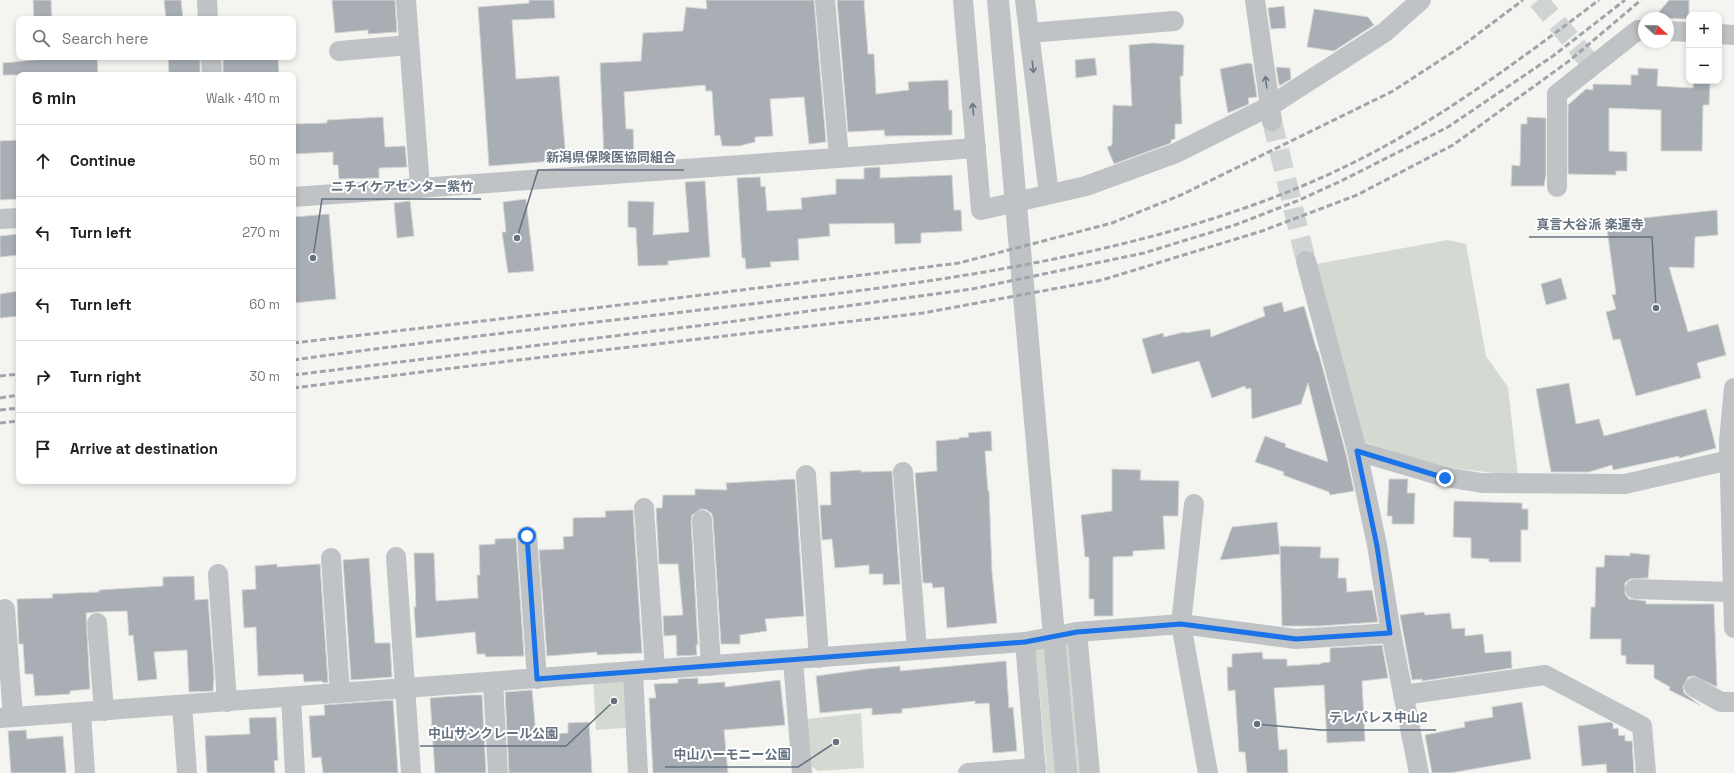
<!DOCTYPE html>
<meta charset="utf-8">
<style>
body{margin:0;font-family:"Space Grotesk","Noto Sans JP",sans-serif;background:#f2f2f2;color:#202124}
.controls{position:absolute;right:12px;top:12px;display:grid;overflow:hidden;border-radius:8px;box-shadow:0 2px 6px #0003}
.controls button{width:36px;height:36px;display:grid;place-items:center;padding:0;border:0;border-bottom:1px solid #e0e0e0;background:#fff;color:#202124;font:20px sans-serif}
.compass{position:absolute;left:1638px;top:12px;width:36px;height:36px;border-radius:50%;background:#fff;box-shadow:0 2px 6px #0003;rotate:111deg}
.stop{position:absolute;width:12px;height:12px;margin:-9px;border:3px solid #1a73e8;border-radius:50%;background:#fff}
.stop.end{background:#1a73e8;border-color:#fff;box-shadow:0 1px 4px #0008}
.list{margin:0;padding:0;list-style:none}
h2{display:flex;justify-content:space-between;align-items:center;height:52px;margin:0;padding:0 16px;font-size:17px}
h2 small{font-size:13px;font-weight:400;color:#757577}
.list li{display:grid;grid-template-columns:26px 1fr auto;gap:12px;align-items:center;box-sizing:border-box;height:72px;padding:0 16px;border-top:1px solid #e0e0e0}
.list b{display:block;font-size:15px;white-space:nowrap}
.list em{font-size:13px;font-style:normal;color:#757577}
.icon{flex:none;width:22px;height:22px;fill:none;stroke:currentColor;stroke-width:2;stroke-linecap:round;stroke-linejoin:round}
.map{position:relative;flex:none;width:1734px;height:773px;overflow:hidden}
.search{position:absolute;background:#fff;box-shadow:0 2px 6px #0003;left:16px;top:16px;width:280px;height:44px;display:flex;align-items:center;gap:10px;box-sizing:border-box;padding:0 14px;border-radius:8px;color:#757577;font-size:15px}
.panel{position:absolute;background:#fff;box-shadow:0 2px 6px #0003;left:16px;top:72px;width:280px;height:412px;border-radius:8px}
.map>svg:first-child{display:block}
.green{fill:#d4dad1}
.building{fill:#a8aeb4;stroke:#d5d5d3}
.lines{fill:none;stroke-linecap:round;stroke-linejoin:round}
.minor-tunnel{stroke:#d0d4d4;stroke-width:20;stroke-dasharray:20 10;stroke-linecap:butt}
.minor{stroke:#bfc3c6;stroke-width:20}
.tertiary{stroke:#bfc3c6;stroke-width:22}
.rail{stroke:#a0a5ab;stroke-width:3;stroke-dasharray:6 3;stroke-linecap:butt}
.oneway{stroke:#697684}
.route{stroke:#1a73e8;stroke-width:5}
.leader{fill:none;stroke:#647280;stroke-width:1.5}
.callout-dot{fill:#647280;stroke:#fff;stroke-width:1.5}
.callout-label{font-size:13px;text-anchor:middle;font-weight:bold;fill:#647280;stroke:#fff;stroke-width:4;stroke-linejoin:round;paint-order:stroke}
</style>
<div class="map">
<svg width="1734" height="773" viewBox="0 0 1734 773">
<rect width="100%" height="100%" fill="#f4f4f0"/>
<g class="green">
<polygon points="1448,240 1466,244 1486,356 1508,387 1518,476 1437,466 1364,442 1316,264"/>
<polygon points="1074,636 1085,773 1047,773 1035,644"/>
<polygon points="633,672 636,727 596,730 593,674"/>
<polygon points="861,713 864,768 818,771 811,766 806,719"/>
</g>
<g class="building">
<polygon points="33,0 51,0 52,19 34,19"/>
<polygon points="164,0 181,0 183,19 166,19"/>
<polygon points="332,0 395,0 397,32 368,34 368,30 335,33"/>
<polygon points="529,0 554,0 555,18 512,20 516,79 559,76 566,160 489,166 478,7 529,3"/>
<polygon points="706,0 814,0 826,142 809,144 804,97 770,99 773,136 755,137 755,142 739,146 722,146 720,135 715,136 712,91 706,91 705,85 624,92 626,129 633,129 634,156 604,157 600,63 641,61 643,33 683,31 686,7 707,9"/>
<polygon points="837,0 864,0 868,54 874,54 876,94 909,90 908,82 948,80 949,110 952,110 952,135 885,136 884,130 848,132"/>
<polygon points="1669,0 1689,0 1689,19 1654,18"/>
<polygon points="1284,6 1286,28 1271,29 1268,8"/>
<polygon points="1314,9 1368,17 1374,25 1334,51 1307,47"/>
<polygon points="1152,43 1184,45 1183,76 1180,76 1182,124 1175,124 1175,139 1171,140 1171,143 1114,164 1107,147 1112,145 1113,105 1132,106 1129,45"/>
<polygon points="68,57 97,57 98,75 3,75 3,63"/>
<polygon points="168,57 200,57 200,75 169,75"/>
<polygon points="223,57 278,57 279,75 223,75"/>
<polygon points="1095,58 1097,75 1076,78 1075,60"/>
<polygon points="1248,63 1252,64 1257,97 1248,98 1249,104 1228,113 1220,69"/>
<polygon points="1276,67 1290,68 1291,79 1281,85 1279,85"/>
<polygon points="1638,68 1658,69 1657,86 1693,88 1694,81 1710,81 1709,105 1703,105 1702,151 1661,151 1661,110 1609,108 1609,151 1627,152 1627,171 1616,171 1616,175 1568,174 1568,105 1586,89 1593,90 1593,84 1631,85 1631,75 1638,75"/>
<polygon points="383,117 385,147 405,146 407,167 379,168 379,178 339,179 338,165 333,165 333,152 293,154 293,124 327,123 327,120"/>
<polygon points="1527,117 1546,118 1546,174 1544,186 1511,186 1512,165 1520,166 1521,124 1527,124"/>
<polygon points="19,140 19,199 0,200 0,141"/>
<polygon points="880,167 880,178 952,175 954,210 961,210 962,231 921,233 921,243 895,244 894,223 829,224 830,236 798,239 799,260 770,262 771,267 746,269 745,258 742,258 737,178 760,177 761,187 765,186 767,211 802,209 801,198 836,194 836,179 864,179 864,168"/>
<polygon points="705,181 710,257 668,261 668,265 638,266 636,228 628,227 628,201 654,202 653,235 689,232 685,182"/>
<polygon points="526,199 534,271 508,273 502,232 506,232 503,202"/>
<polygon points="410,201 414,236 397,238 394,203"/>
<polygon points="1717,210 1718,235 1695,237 1694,268 1669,267 1688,332 1718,324 1726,355 1697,363 1701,378 1636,396 1620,339 1613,340 1606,312 1616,309 1612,295 1616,294 1606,222"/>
<polygon points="329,214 336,299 293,303 293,217"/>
<polygon points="19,234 19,255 0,257 0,236"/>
<polygon points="1561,278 1567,299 1546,305 1541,284"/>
<polygon points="19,291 19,316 0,318 0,294"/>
<polygon points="1282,302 1284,312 1304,306 1317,351 1318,351 1346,454 1354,491 1330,495 1329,492 1283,475 1284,472 1255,462 1265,436 1286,444 1285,447 1328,462 1308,383 1301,404 1252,419 1251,388 1246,389 1245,386 1212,398 1199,361 1152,374 1142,339 1163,333 1164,337 1184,332 1185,333 1210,329 1211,337 1265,316 1263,307"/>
<polygon points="1569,383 1576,424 1599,419 1604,436 1706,409 1716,448 1679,458 1679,456 1613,470 1612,465 1589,472 1551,472 1536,389"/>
<polygon points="991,431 992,451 985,451 988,491 989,491 992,572 997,623 947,628 944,587 933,588 932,583 923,583 915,473 937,471 936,441 959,439 959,438 969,437 968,433"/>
<polygon points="1112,469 1141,470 1140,480 1179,481 1178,516 1163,516 1165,549 1133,551 1133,556 1113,557 1113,616 1094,616 1094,599 1089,599 1089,557 1085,557 1081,515 1112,511"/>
<polygon points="861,470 861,472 892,471 900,584 883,585 883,574 869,574 869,565 835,568 832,539 822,540 820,505 831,505 830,472"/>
<polygon points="795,479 804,616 765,619 767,631 740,635 740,644 721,644 713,519 712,514 707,510 701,509 692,515 691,521 698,645 696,645 697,655 677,656 676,635 664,636 663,616 683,615 678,564 659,564 656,508 662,508 663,495 695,495 695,489 727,490 726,483"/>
<polygon points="1389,479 1408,479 1407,493 1415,493 1414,524 1392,524 1392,516 1387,516"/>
<polygon points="1454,501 1522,503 1522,509 1528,509 1528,530 1521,530 1521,562 1489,562 1489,559 1471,558 1471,538 1453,537"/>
<polygon points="633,510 642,653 597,655 597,652 547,656 539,550 564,549 563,537 573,536 573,518 606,517 605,511"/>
<polygon points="1277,522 1280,554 1220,560 1232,527"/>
<polygon points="516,538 524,656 486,657 485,654 477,654 475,632 416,638 414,607 416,607 414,553 434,553 436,601 478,598 477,575 480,575 479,545 495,544 495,539"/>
<polygon points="1280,546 1321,547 1320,558 1339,558 1338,578 1346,578 1347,592 1372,590 1378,622 1319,626 1282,626"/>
<polygon points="1630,553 1650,555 1648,578 1630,579 1625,583 1625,594 1629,599 1646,601 1646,604 1714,604 1717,687 1694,676 1688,677 1683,687 1684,693 1700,705 1669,690 1670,687 1654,678 1654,665 1626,664 1626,656 1621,655 1621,639 1590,639 1591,607 1595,607 1596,567 1604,567 1605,555 1630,556"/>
<polygon points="369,558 375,643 390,643 392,677 351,680 343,560"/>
<polygon points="277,564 277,567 320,564 328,682 323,683 322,681 304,682 303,674 258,676 256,627 244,628 242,590 256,589 255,566"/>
<polygon points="194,576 195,600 208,599 214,677 213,691 189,692 187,650 154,652 157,679 138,681 133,635 129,636 127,611 96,612 86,613 90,689 70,691 70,694 35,696 33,674 25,674 23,644 19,644 17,599 53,598 52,594 99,592 99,590 163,586 163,577"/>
<polygon points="1424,612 1425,615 1450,613 1452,629 1465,628 1465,636 1483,634 1485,653 1511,651 1512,668 1422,681 1422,679 1412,680 1400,615"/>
<polygon points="1382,645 1388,678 1362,681 1365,741 1327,743 1324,685 1274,688 1279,750 1287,749 1288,773 1247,773 1245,752 1239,752 1235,690 1228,691 1227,667 1232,667 1232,654 1262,652 1263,659 1287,659 1287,666 1321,664 1321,663 1330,662 1330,648"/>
<polygon points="1006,661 1009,708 1013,707 1017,751 993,753 989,703 975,704 975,701 902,709 902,713 872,715 872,708 820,713 816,676 867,669 900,666 900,671"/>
<polygon points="698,678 698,684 725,682 725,687 780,680 785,725 724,730 728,773 653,773 649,698 656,698 654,684 678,683 678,679"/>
<polygon points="532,690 536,735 568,733 568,723 589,722 592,773 509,773 505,692"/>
<polygon points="471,695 482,695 486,773 435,773 430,698"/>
<polygon points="393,700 398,773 323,773 321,757 312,758 309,716 325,715 324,705"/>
<polygon points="1522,702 1531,759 1450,773 1432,773 1425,735 1465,727 1464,722 1493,717 1492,707"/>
<polygon points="276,717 278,760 274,761 275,773 207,773 205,736 250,734 249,718"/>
<polygon points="1611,722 1613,724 1613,729 1618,728 1619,736 1625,735 1625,741 1632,741 1634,773 1607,773 1606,764 1582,766 1578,726"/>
<polygon points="26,730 27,739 63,736 66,773 11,773 8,731"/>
</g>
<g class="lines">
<g class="minor-tunnel">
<polyline points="1538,0 1593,66"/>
<polyline points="1272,121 1306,261"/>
</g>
<g class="minor">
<polyline points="207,0 208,19"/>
<polyline points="406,0 420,187"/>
<polyline points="825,0 839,157"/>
<polyline points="963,0 981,210 1086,186 1176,153 1270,106 1385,32 1421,0"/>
<polyline points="1025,0 1049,194"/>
<polyline points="1255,0 1272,121"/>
<polyline points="1668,31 1689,32"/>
<polyline points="1029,33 1174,21"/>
<polyline points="1719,34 1734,35"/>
<polyline points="339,51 409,45"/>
<polyline points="211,57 212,75"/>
<polyline points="1557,187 1557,94 1638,30 1644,30"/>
<polyline points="293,197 976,148"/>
<polyline points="0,219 19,218"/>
<polyline points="1306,261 1357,451 1377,545 1391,633 1419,773"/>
<polyline points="1734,388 1729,441 1734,628"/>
<polyline points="1357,451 1445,477 1482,483 1625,484 1734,459"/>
<polyline points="903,472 917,650"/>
<polyline points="806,475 819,658"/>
<polyline points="1194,504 1181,624 1208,773"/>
<polyline points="644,508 655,670"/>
<polyline points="702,520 711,666"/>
<polyline points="527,536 537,679"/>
<polyline points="396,557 411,773"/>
<polyline points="331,558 340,693"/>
<polyline points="218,574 227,702"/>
<polyline points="1635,589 1732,592"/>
<polyline points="5,609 13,717"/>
<polyline points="97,623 104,711"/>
<polyline points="1077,632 1090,773"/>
<polyline points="1025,642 1036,773"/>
<polyline points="793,660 802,773"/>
<polyline points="633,672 638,773"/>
<polyline points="493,682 498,773"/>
<polyline points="1694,687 1721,702 1734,702"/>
<polyline points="1403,695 1545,675 1642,726 1646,773"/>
<polyline points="291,697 295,773"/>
<polyline points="182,705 187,773"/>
<polyline points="81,713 85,773"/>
<polyline points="0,718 1025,642 1077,632 1181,624 1296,639 1391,633"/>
<polyline points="968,773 1036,768"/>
</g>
<polyline class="tertiary" points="998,0 1066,773"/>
<g class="rail">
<polyline points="293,343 637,303 959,263 1112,223 1181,195 1393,91 1462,46 1523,0"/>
<path d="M293 360C451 338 609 321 767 302 954 280 1167 251 1338 170 1432 126 1517 62 1599 0"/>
<polyline points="293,375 721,323 972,289 1144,253 1235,225 1297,201 1339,182 1448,127 1553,56 1625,0"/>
<polyline points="0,376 19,374"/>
<polyline points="293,388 518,360 923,313 1102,280 1262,231 1357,195 1453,145 1569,61 1641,0"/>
<polyline points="0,398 19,395"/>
<polyline points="0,410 19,408"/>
<polyline points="0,423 19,421"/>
</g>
</g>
<defs><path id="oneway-shaft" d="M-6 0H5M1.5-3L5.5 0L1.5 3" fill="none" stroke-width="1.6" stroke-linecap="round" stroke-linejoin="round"/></defs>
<g class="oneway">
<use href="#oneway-shaft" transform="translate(1033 67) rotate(83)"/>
<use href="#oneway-shaft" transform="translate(1266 82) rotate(-98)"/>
<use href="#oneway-shaft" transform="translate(973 109) rotate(-95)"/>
</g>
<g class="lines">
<polyline class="route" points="527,536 537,679 1025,642 1077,632 1181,624 1296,639 1390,633 1377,546 1357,451 1445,478"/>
</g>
<path class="leader" d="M517 238L538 170H684M313 258L322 199H481M1656 308L1652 237H1529M1257 724L1321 730H1436M614 701L566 746H420M836 742L798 767H665"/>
<g class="callout-dot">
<circle cx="517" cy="238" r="4"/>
<circle cx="313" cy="258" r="4"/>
<circle cx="1656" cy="308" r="4"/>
<circle cx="1257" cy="724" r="4"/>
<circle cx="614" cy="701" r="4"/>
<circle cx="836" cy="742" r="4"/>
</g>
<g class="callout-label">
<text x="611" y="162">新潟県保険医協同組合</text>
<text x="402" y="191">ニチイケアセンター紫竹</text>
<text x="1590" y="229">真言大谷派 楽運寺</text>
<text x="1378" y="722">テレパレス中山2</text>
<text x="493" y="738">中山サンクレール公園</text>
<text x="732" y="759">中山ハーモニー公園</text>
</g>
</svg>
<div class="controls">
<button>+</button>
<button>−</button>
</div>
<svg class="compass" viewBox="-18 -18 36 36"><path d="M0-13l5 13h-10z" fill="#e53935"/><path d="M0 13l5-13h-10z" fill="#757577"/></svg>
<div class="stop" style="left:527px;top:536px"></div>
<div class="stop end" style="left:1445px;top:478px"></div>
<div class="search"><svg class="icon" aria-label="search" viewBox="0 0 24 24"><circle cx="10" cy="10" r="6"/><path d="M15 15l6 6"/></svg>Search here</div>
<section class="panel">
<h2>6 min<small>Walk · 410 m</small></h2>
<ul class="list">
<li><svg class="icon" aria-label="ahead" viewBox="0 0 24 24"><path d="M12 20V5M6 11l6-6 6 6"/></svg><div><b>Continue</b></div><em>50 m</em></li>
<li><svg class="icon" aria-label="left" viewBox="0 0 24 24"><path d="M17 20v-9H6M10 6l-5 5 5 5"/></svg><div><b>Turn left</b></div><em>270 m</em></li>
<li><svg class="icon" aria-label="left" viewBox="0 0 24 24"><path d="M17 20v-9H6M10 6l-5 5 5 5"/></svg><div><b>Turn left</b></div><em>60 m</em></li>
<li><svg class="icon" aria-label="right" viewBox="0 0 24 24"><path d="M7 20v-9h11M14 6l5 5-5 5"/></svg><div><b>Turn right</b></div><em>30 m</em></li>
<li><svg class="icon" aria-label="arrive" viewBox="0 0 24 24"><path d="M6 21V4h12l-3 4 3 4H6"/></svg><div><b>Arrive at destination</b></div></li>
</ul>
</section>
</div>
